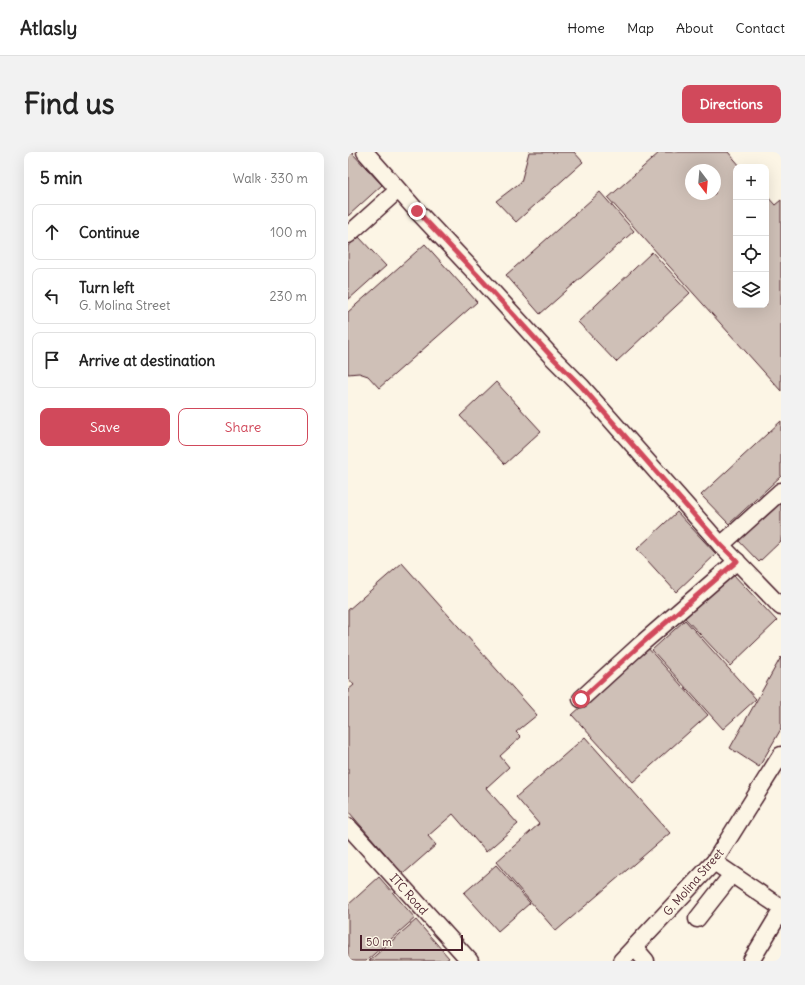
<!DOCTYPE html>
<meta charset="utf-8">
<style>
body{margin:0;font-family:Delius,sans-serif;background:#f2f2f2;color:#222}
.controls{position:absolute;right:12px;top:12px;display:grid;overflow:hidden;border-radius:8px;box-shadow:0 4px 16px #0002}
.controls button{width:36px;height:36px;display:grid;place-items:center;padding:0;border:0;border-bottom:1px solid #e0e0e0;background:#fff;color:#222;font:20px sans-serif}
.compass{position:absolute;left:337px;top:12px;width:36px;height:36px;border-radius:50%;background:#fff;box-shadow:0 4px 16px #0002;rotate:164deg}
.scale{position:absolute;left:12px;bottom:10px;width:103px;box-sizing:border-box;padding-left:4px;border:2px solid #4a1f2b;border-top:0;font-size:11px;line-height:14px;white-space:nowrap;color:#4a1f2b;-webkit-text-stroke:3px #fcf5e5;paint-order:stroke}
.stop{position:absolute;width:12px;height:12px;margin:-9px;border:3px solid #d1495b;border-radius:50%;background:#fff}
.stop.end{background:#d1495b;border-color:#fff;box-shadow:0 1px 4px #0008}
.list{margin:0;padding:0;list-style:none}
h2{display:flex;justify-content:space-between;align-items:center;height:52px;margin:0;padding:0 16px;font-size:17px}
h2 small{font-size:13px;font-weight:400;color:#767676}
.list li{display:grid;grid-template-columns:26px 1fr auto;gap:12px;align-items:center;box-sizing:border-box;height:56px;margin:0 8px 8px;padding:0 8px;border:1px solid #e0e0e0;border-radius:8px}
.list b{display:block;font-size:15px;white-space:nowrap}
.list p{margin:0;font-size:13px;white-space:nowrap;color:#767676}
.list em{font-size:13px;font-style:normal;color:#767676}
.actions{display:flex;gap:8px;padding:12px 16px}
.actions a{flex:1;padding:9px 0;border:1px solid #d1495b;border-radius:8px;text-align:center;font-size:14px;color:#d1495b}
.actions .main{background:#d1495b;color:#fff}
.icon{flex:none;width:22px;height:22px;fill:none;stroke:currentColor;stroke-width:2;stroke-linecap:round;stroke-linejoin:round}
.map{position:relative;flex:none;width:433px;height:809px;overflow:hidden;border-radius:8px}
header{display:flex;align-items:center;gap:24px;box-sizing:border-box;height:56px;padding:0 20px;background:#fff;border-bottom:1px solid #e0e0e0}
header strong{font-size:19px}
nav{display:flex;gap:22px;margin-inline-start:auto;font-size:14px}
.intro{display:flex;align-items:center;justify-content:space-between;box-sizing:border-box;height:96px;padding:0 24px}
h1{margin:0;font-size:28px}
.button{padding:10px 18px;border-radius:8px;background:#d1495b;color:#fff;font-size:14px;font-weight:700}
main{display:flex;gap:24px;padding:0 24px}
aside{flex:1;background:#fff;border-radius:8px;box-shadow:0 4px 16px #0002}
.map>svg:first-child{display:block}
.building{fill:#cfc0b7;stroke:#4a1f2b;fill-rule:evenodd}
.lines{fill:none;stroke-linecap:round;stroke-linejoin:round}
.minor-casing{stroke:#4a1f2b;stroke-width:19}
.minor{stroke:#fcf5e5;stroke-width:16}
.route{stroke:#d1495b;stroke-width:5}
.labels{text-anchor:middle;dominant-baseline:central;stroke-width:3.5;stroke-linejoin:round;paint-order:stroke}
.street-label{font-size:12px;fill:#4a1f2b;stroke:#fcf5e5}
</style>
<header>
<strong>Atlasly</strong>
<nav><a>Home</a><a>Map</a><a>About</a><a>Contact</a></nav>
</header>
<div class="intro"><h1>Find us</h1><a class="button">Directions</a></div>
<main>
<aside>
<h2>5 min<small>Walk · 330 m</small></h2>
<ul class="list">
<li><svg class="icon" aria-label="ahead" viewBox="0 0 24 24"><path d="M12 20V5M6 11l6-6 6 6"/></svg><div><b>Continue</b></div><em>100 m</em></li>
<li><svg class="icon" aria-label="left" viewBox="0 0 24 24"><path d="M17 20v-9H6M10 6l-5 5 5 5"/></svg><div><b>Turn left</b><p>G. Molina Street</p></div><em>230 m</em></li>
<li><svg class="icon" aria-label="arrive" viewBox="0 0 24 24"><path d="M6 21V4h12l-3 4 3 4H6"/></svg><div><b>Arrive at destination</b></div></li>
</ul>
<div class="actions"><a class="main">Save</a><a>Share</a></div>
</aside>
<div class="map">
<svg width="433" height="809" viewBox="0 0 433 809">
<rect width="100%" height="100%" fill="#fcf5e5"/>
<filter id="ink" filterUnits="userSpaceOnUse"><feTurbulence type="fractalNoise" baseFrequency=".025" numOctaves="2"/><feDisplacementMap in="SourceGraphic" scale="8" xChannelSelector="R" yChannelSelector="G"/><feConvolveMatrix kernelMatrix="1 2 1 2 8 2 1 2 1" color-interpolation-filters="sRGB"/></filter>
<g filter="url(#ink)">
<g class="building">
<polygon points="0,0 3,0 34,33 0,64"/>
<polygon points="181,0 226,0 235,10 168,70 148,49 173,30"/>
<path d="M312 0H380L393 15H388V153H418V43L427 53 433 48V239L260 46ZM343 18H367V42H343Z"/>
<polygon points="252,40 286,79 192,162 158,123"/>
<polygon points="11,85 38,114 0,148 0,94"/>
<polygon points="77,92 129,150 31,236 20,224 11,221 0,222 0,160"/>
<polygon points="304,100 342,141 268,210 230,170"/>
<polygon points="148,230 193,279 157,312 112,264"/>
<polygon points="433,269 433,324 381,372 353,343"/>
<polygon points="433,344 433,389 411,410 388,386"/>
<polygon points="329,360 368,402 328,440 289,397"/>
<polygon points="54,411 189,563 168,580 173,585 152,604 161,615 138,636 170,672 138,700 105,662 80,684 88,693 55,722 0,659 0,538 6,533 0,526 0,458"/>
<polygon points="384,421 429,469 382,514 336,465"/>
<polygon points="337,468 408,547 375,577 304,498"/>
<polygon points="299,495 360,563 285,630 224,563"/>
<polygon points="433,505 433,577 411,615 382,596"/>
<polygon points="237,585 322,681 208,779 148,710 191,672 168,645"/>
<polygon points="148,713 182,751 150,779 116,741"/>
<polygon points="31,725 67,766 18,809 0,809 0,753"/>
<polygon points="68,768 101,806 97,809 21,809"/>
</g>
<g class="lines">
<g class="minor-casing">
<g id="minor">
<polyline points="17,0 69,59 133,127 204,205 234,235 373,393 433,455"/>
<polyline points="0,83 50,38"/>
<polyline points="373,393 433,339"/>
<polyline points="233,547 292,493 389,409"/>
<polyline points="0,674 122,809"/>
<polyline points="366,710 432,755 433,757"/>
<polyline points="349,767 378,730"/>
<polyline points="286,795 298,809"/>
<polyline points="273,809 366,710 433,603"/>
<polyline points="403,809 433,759"/>
</g>
</g>
<use href="#minor" class="minor"/>
</g>
</g>
<g class="lines" filter="url(#ink)">
<polyline class="route" points="69,59 133,127 204,205 234,235 325,339 373,393 389,409 292,493 233,547"/>
</g>
<g class="labels">
<g class="street-label">
<text transform="translate(345 730) rotate(-49)">G. Molina Street</text>
<text transform="translate(61 742) rotate(48)">ITC Road</text>
</g>
</g>
</svg>
<div class="controls">
<button>+</button>
<button>−</button>
<button><svg class="icon" aria-label="locate" viewBox="0 0 24 24"><circle cx="12" cy="12" r="6"/><path d="M12 2v4M12 18v4M2 12h4M18 12h4"/></svg></button>
<button><svg class="icon" aria-label="layers" viewBox="0 0 24 24"><path d="M12 4l9 5-9 5-9-5zM3 14l9 5 9-5"/></svg></button>
</div>
<svg class="compass" viewBox="-18 -18 36 36"><path d="M0-13l5 13h-10z" fill="#e53935"/><path d="M0 13l5-13h-10z" fill="#767676"/></svg>
<div class="scale">50 m</div>
<div class="stop" style="left:233px;top:547px"></div>
<div class="stop end" style="left:69px;top:59px"></div>
</div>
</main>
